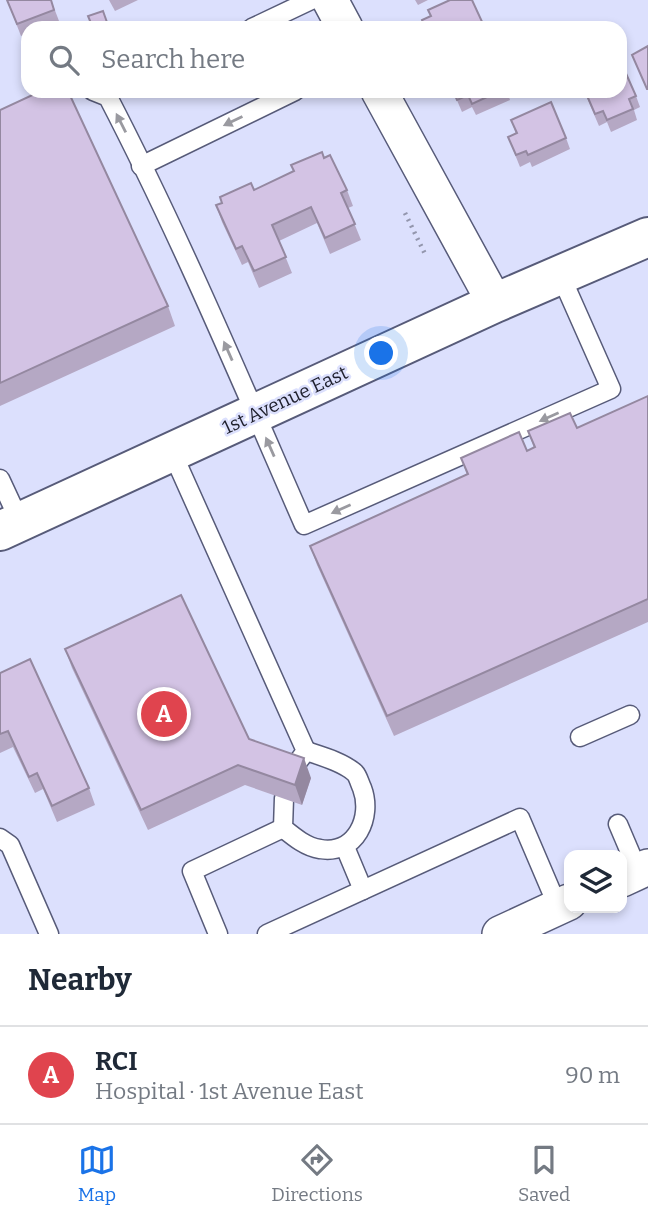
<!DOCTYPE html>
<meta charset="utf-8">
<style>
body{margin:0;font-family:Bitter,serif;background:#f2f2f3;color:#1f2937}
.controls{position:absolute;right:21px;bottom:21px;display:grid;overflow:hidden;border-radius:14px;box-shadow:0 4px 10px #0003}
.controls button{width:63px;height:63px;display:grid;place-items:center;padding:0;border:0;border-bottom:2px solid #e0e1e3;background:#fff;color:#1f2937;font:35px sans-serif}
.you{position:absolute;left:382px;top:354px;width:24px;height:24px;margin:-18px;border:5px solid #fff;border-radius:50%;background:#1a73e8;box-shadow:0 0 0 10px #1a73e833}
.badge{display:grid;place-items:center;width:46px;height:46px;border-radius:50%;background:#1a73e8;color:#fff;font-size:23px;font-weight:700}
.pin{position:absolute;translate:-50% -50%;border:4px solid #fff;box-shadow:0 2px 7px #0006}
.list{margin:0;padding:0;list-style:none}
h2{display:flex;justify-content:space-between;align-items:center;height:91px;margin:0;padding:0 28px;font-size:30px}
h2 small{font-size:23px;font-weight:400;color:#747a83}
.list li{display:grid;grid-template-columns:46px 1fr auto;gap:21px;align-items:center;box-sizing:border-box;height:98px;padding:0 28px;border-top:2px solid #e0e1e3}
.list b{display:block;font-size:26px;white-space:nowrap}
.list p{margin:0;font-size:23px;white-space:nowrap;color:#747a83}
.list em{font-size:23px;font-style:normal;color:#747a83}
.icon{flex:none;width:38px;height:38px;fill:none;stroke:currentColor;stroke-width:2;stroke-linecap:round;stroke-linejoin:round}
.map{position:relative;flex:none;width:648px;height:934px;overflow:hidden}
.search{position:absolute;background:#fff;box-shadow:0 4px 10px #0003;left:21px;right:21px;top:21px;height:77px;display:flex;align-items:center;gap:18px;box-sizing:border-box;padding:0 24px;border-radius:21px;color:#747a83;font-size:26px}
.sheet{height:189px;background:#fff}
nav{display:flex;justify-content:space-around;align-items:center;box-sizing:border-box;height:98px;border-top:2px solid #e0e1e3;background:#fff;font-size:19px;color:#747a83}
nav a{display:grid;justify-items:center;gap:4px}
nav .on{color:#1a73e8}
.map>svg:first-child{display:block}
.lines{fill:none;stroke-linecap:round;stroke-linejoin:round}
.lane-casing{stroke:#575b79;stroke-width:21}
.street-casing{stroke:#575b79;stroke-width:38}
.primary-casing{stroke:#575b79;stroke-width:42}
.path{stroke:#9396ad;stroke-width:4.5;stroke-dasharray:2 5;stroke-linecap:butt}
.lane{stroke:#fff;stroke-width:18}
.street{stroke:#fff;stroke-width:35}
.primary{stroke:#fff;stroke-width:38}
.wall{fill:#b5a8c4}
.shaded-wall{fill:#9488a0}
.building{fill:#d3c3e4;stroke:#9488a0;stroke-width:2}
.oneway{fill:#9a9aa0}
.labels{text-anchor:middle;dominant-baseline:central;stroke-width:5;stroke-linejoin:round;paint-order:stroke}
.street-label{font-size:19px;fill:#1e1f2c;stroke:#dce0fd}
</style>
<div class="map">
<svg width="648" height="934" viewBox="0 0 648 934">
<rect width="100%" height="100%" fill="#dce0fd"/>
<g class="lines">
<g class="lane-casing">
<g id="lane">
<polyline points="252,28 311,0"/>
<path d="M93 91 108 97C180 236 241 381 304 525L611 389 560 274"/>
<polyline points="141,166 295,91"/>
<polyline points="172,452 306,751 291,771"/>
<polyline points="0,479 20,522"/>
<polyline points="580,737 630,715"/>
<path d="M284 798 283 828C294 837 306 847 320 849 356 855 373 817 362 788 360 784 358 776 355 773 343 762 321 756 306 751"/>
<polyline points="618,824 638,871"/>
<polyline points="0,838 10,845 49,934"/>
<polyline points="345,847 363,890"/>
<polyline points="218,934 192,871 283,828"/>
<polyline points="267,934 520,818 558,907"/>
</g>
</g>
<g class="street-casing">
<g id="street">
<polyline points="330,0 345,28"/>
<polyline points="379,91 495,303"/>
<polyline points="622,879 648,867"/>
<polyline points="500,934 569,902"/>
</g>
</g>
<g class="primary-casing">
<polyline id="primary" points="0,531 495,303 648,237"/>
</g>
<polyline class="path" points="405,213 425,254"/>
<use href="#lane" class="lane"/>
<use href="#street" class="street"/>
<use href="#primary" class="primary"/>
</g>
<g class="wall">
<polygon points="7,0 51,0 59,21 41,28 28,28 28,33 21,36"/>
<polygon points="109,0 138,0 115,11"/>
<polygon points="415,0 428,0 418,5"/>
<polygon points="453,91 507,91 510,100 476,115 472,107 462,112"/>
<polygon points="584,91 620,91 636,96 640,107 634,110 637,120 611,132 607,122 599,126"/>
<polygon points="0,110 168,306 175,326 0,406"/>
<polygon points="511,120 566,138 570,149 532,167 530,162 520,167 508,137 516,134"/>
<polygon points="324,158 347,190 353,206 348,208 361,240 330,254 317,223 279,241 292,273 259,288 248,262 242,265 222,222 216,205 254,190 294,172 291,165"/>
<polygon points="648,396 648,622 394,736 317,565 310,546 467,475 461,458 527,451 534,448 528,431 577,428"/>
<polygon points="65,649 249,739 311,778 302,805 245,785 148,830 72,668"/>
<polygon points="0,673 89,788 95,805 57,822 43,789 35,793 13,747 0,753"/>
</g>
<polygon class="shaded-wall" points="304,758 311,778 302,805 295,785"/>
<g class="building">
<polygon points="7,0 51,0 54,10 17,24"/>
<polygon points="450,0 472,0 484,26 480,28 425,28 422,20 431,16 428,10"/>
<polygon points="103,11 109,28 93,28 88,16"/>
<polygon points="530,23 532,28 519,28"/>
<polygon points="648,46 648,89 647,89 632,55"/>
<polygon points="620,60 636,96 629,99 633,109 607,120 603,111 595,114 585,91 620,91"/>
<polygon points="41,91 68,91 168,306 0,383 0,110"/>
<polygon points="453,91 500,91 472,104 468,95 457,100"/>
<polygon points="551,102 566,138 528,155 526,151 516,155 508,137 517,133 511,120"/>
<polygon points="322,152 324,158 330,155 347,190 341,193 355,224 325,238 311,207 272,225 286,257 254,271 242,246 236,249 216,205 222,203 220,197 251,183 254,190 294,171 291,165"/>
<polygon points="648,396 648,599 387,716 310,546 468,474 461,458 519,432 527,451 535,447 528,431 570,413 577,428"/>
<polygon points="181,595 249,739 304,758 295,785 238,765 141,810 65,649"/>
<polygon points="30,659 89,788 52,806 37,773 29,777 8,731 0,734 0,673"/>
</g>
<defs><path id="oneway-solid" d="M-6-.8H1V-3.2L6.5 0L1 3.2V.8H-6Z" transform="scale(1.75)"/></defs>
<g class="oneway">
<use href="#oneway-solid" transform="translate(233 121) rotate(154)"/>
<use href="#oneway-solid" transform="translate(121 123) rotate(-117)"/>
<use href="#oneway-solid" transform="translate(228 351) rotate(-114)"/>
<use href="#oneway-solid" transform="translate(549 417) rotate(156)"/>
<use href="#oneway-solid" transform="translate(270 447) rotate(-114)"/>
<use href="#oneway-solid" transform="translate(341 509) rotate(156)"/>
</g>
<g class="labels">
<g class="street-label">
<text transform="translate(285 400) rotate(-25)">1st Avenue East</text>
</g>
</g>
</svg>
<div class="controls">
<button><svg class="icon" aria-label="layers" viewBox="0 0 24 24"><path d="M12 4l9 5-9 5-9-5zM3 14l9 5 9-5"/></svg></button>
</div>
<div class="you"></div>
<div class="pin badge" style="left:164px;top:714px;background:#e0444e">A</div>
<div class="search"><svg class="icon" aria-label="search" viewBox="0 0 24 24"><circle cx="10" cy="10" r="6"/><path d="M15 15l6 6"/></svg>Search here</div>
</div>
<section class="sheet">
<h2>Nearby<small></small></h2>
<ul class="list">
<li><span class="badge" style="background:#e0444e">A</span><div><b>RCI</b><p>Hospital · 1st Avenue East</p></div><em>90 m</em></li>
</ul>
</section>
<nav>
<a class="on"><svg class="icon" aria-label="map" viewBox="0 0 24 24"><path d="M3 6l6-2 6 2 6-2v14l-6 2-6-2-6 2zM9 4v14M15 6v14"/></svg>Map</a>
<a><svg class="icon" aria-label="directions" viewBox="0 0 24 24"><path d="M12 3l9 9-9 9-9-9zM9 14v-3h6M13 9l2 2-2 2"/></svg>Directions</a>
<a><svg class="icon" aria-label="saved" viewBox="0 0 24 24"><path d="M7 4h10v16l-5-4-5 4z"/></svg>Saved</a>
</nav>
